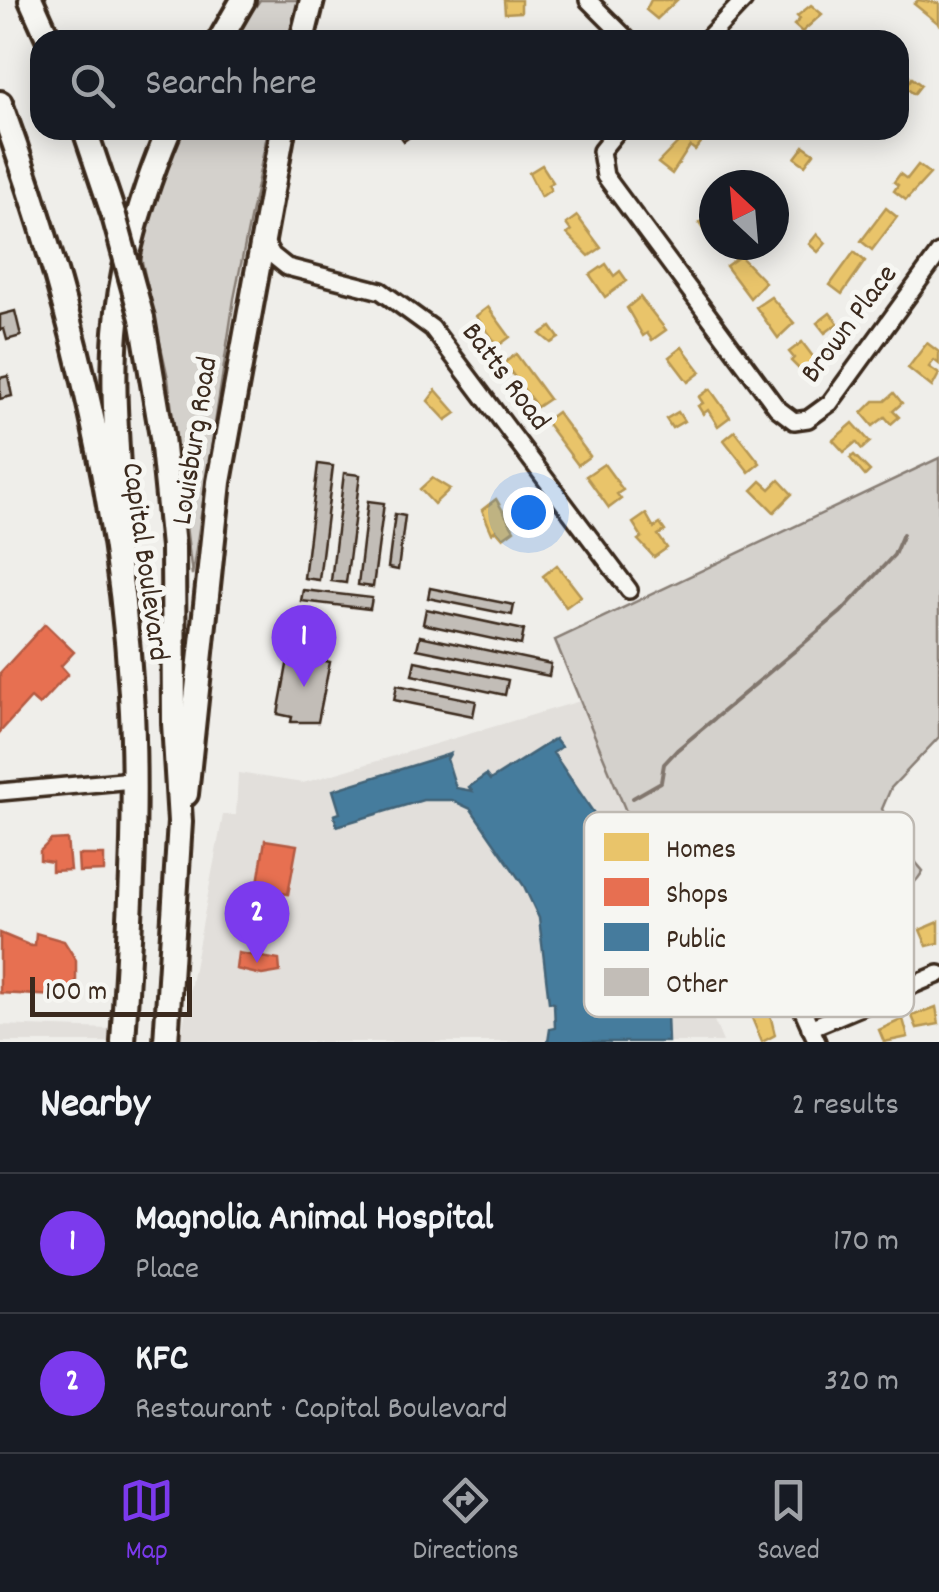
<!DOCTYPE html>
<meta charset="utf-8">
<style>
body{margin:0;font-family:Dekko,sans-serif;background:#242831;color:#f1f3f6}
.compass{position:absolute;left:699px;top:170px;width:90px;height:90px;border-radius:50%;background:#171b24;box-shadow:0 5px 25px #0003;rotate:334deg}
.scale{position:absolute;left:30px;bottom:25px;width:162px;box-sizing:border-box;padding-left:10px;border:5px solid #3b2a1e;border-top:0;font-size:28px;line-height:35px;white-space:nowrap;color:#3b2a1e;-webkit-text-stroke:8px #f6f6f2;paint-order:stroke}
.you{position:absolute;left:528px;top:512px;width:35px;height:35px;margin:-25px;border:8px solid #fff;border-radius:50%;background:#1a73e8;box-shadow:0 0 0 15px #1a73e833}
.badge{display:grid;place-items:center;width:65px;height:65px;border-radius:50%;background:#7c3aed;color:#fff;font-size:32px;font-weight:700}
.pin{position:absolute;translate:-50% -82px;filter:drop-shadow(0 2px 5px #0008)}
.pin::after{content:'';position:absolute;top:52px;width:35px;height:30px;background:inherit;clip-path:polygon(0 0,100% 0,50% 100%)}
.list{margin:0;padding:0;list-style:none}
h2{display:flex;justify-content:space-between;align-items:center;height:130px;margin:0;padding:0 40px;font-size:42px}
h2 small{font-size:32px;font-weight:400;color:#9ea1a6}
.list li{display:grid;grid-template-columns:65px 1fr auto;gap:30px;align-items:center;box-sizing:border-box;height:140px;padding:0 40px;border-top:2px solid #363941}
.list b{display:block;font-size:38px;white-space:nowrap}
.list p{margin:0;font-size:32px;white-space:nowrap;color:#9ea1a6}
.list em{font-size:32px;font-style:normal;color:#9ea1a6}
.icon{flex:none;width:55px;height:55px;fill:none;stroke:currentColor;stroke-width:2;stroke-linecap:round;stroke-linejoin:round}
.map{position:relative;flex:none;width:939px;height:1042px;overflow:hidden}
.search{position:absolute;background:#171b24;box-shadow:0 5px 25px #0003;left:30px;right:30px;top:30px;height:110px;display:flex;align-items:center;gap:25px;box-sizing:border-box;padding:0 35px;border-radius:30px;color:#9ea1a6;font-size:38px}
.sheet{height:410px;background:#171b24}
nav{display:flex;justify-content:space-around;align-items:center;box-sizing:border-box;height:140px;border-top:2px solid #363941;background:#171b24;font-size:28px;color:#9ea1a6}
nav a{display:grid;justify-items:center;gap:5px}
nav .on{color:#7c3aed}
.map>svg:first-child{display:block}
.built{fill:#e2dfdb}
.green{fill:#d4d1cc;stroke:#887e75;stroke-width:2.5}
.homes{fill:#e9c46a;stroke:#b59653;stroke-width:2.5}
.shops{fill:#e76f51;stroke:#b35a42;stroke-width:2.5}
.public{fill:#457b9d;stroke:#426377;stroke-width:2.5}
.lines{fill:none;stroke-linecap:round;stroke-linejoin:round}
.stream{stroke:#81766d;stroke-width:4}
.building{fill:#c2bdb7;stroke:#3b2a1e;stroke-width:2.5}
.minor-casing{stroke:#3b2a1e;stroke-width:22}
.highway-casing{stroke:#3b2a1e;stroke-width:30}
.minor{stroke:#f6f6f2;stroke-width:15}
.highway{stroke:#f6f6f2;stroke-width:22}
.highway-bridge-casing{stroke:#3b2a1e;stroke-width:30;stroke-linecap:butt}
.highway-bridge{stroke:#f6f6f2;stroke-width:22}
.labels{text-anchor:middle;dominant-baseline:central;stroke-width:10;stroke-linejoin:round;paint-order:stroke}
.street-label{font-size:30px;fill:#3b2a1e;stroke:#f6f6f2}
.key{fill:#f6f6f2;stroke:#beb9b2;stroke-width:2.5}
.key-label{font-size:28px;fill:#3b2a1e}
</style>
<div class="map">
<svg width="939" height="1042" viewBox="0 0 939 1042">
<rect width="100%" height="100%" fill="#efeeea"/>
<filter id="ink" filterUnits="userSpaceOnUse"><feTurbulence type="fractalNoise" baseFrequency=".01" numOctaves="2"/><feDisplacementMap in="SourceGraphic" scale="20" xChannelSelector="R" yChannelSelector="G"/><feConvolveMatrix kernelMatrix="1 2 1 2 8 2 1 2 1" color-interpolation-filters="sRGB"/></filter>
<g filter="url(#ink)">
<g class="built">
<polygon points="580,701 723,1042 180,1042 223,815 236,815 238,773 303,783"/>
<polygon points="0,1025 110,1029 110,1042 0,1042"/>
</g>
<g class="green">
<polygon points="260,0 300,0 288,40 232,40"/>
<polygon points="181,130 268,130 234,299 192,575 168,378 138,244"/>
<path d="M939 458V737L891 788 882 809 902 846 923 871C903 907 868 885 838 891 814 896 791 905 769 912 734 893 723 900 694 869L659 891 555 640Z"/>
</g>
<g class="homes">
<polygon points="504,0 521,0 521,12 505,13"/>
<polygon points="651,0 677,0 657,19 646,10"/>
<polygon points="918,0 939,3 939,24 914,4"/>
<polygon points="811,5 822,14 802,32 794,25 800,19 797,16"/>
<polygon points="899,68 909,76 900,87 899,87"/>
<polygon points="912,78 921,85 914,94 905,87"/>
<polygon points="690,130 704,139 695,150 690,146 672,174 658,163"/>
<polygon points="804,146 814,153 805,165 795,158"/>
<polygon points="542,165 553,182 548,185 551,190 541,197 529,173"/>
<polygon points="918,165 930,174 906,200 894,191 898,185 894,182 900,174 907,179"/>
<polygon points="886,208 897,217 872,250 861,241"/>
<polygon points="711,213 714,217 712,243 699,223"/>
<polygon points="577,216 601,248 589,256 567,234 571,231 566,224"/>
<polygon points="817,234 826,243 818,252 809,244"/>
<polygon points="854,252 865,261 842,294 830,285"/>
<polygon points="740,256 765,282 750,298 726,266"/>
<polygon points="606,264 614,276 620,271 627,281 605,297 590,275"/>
<polygon points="640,297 666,330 652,340 647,333 643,336 627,308"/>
<polygon points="771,297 794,323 778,338 756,307"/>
<polygon points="488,307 510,337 498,346 476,316"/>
<polygon points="830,313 838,323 825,333 817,323"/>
<polygon points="551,327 559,338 551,343 540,334"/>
<polygon points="802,342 814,358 825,350 831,359 808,378 791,361 794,358 789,352"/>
<polygon points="927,343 939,352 939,364 934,360 929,367 939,374 932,387 908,368"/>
<polygon points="682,347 701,372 688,382 669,357"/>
<polygon points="516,354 549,399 537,407 504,363"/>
<polygon points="710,389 730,417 718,426 708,410 703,414 698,406 703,403 699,397"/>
<polygon points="436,390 456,413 446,420 428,401"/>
<polygon points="894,393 902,403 893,411 899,417 891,424 885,417 873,426 862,413 874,401 885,401"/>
<polygon points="557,412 590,456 578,465 545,421"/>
<polygon points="678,412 684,421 672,428 666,419"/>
<polygon points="853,423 870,442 862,449 856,442 844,452 833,440"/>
<polygon points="735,431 760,463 749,472 724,440"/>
<polygon points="854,455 870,471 865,476 850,458"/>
<polygon points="604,464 623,490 617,494 621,499 609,508 586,476"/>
<polygon points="432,478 450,489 434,504 420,489"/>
<polygon points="779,480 792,494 774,512 752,490 761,481 770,489"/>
<polygon points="496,499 514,530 503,538 496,530 492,533 482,510"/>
<polygon points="646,514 654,528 660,524 665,531 658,535 667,548 654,557 638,540 642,537 633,523"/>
<polygon points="557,565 581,596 566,607 543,576"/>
<polygon points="939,922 939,943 927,946 920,930"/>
<polygon points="936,1007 939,1024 917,1028 912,1016"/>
<polygon points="769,1010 775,1035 762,1042 752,1018"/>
<polygon points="903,1019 908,1037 884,1042 879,1030"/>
</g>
<g class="shops">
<polygon points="45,624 74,652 61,666 68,674 39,705 31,698 0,732 0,673"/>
<polygon points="67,839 70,870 52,871 52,862 40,860 40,851 51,840"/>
<polygon points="265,840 297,845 288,894 257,889"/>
<polygon points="78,855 104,855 104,871 79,872"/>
<polygon points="0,933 31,946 35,946 36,933 64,941 76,960 76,997 0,993"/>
<polygon points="238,953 279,960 280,972 262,975 236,969"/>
</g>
<polygon class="public" points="555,739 561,747 553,753 631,868 619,876 638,905 639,946 647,946 650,1013 667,1013 668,1042 548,1042 550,1029 555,1028 554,1003 549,1002 539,918 524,886 471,809 452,800 423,800 337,826 334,815 340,813 333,790 450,754 447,759 456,788 472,791 469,787 486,775 490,780"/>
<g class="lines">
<polyline class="stream" points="633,798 661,782 664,764 677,750 841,612 894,555 903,534"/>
</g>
<g class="building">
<polygon points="396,130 419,130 404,141"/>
<polygon points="15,311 21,336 7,340 4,329 0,330 0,315"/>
<polygon points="8,376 12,396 0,399 0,378"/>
<polygon points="318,464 333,466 319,580 304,578"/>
<polygon points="344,473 360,475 346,583 331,581"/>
<polygon points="368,501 384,503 373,587 358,585"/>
<polygon points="395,514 405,516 398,570 388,568"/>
<polygon points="430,588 514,605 512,615 428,598"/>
<polygon points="303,590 372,598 370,609 301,601"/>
<polygon points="426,609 524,630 521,645 423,624"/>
<polygon points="420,636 551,664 549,676 417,649"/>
<polygon points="289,654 330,662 318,722 291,722 292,717 278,714"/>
<polygon points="415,661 508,680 505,695 412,675"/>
<polygon points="397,685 476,701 473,716 394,700"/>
</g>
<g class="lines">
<g class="minor-casing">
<g id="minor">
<polyline points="588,0 628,40"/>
<polyline points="706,40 744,0"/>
<polyline points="618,130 601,151 605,176 777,408 794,421 808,419 830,403 939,253"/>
<polyline points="263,239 272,255 287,267 381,291 432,328 629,590"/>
<polyline points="0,792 133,780"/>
<polyline points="784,968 817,1042"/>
<polyline points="810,1028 939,974"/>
</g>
</g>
<g class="highway-casing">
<g id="highway">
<polyline points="31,0 49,40"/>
<polyline points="220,40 243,0"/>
<polyline points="302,40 312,0"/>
<path d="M0 103C68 290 119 494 131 693 138 808 130 927 123 1042"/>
<polyline points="85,130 114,216"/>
<polyline points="142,318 162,437 173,547 174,723 180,822 166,1042"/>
<path d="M120 519C119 457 111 394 116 332 121 263 142 194 169 130"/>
<polyline points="186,794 219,482 283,130"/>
</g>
</g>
<use href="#minor" class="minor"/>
<use href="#highway" class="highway"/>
<g class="highway-bridge-casing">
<polyline id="highway-bridge" points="114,216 142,318"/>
</g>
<use href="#highway-bridge" class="highway-bridge"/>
</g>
</g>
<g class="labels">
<g class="street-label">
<text transform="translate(851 325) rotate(-53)">Brown Place</text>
<text transform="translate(504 378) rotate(53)">Batts Road</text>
<text transform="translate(197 441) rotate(-81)">Louisburg Road</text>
<text transform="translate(143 562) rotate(82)">Capital Boulevard</text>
</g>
</g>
<rect x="584" y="812" width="330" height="205" rx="15" class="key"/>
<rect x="604" y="833" width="45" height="28" fill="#e9c46a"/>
<rect x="604" y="878" width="45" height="28" fill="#e76f51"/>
<rect x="604" y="923" width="45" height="28" fill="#457b9d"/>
<rect x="604" y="968" width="45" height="28" fill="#c2bdb7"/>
<g class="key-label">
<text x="666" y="857">Homes</text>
<text x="666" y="902">Shops</text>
<text x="666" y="947">Public</text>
<text x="666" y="992">Other</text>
</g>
</svg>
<svg class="compass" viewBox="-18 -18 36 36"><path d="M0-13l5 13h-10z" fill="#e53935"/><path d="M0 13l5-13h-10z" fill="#9ea1a6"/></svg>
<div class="scale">100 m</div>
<div class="you"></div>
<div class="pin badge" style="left:304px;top:687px">1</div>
<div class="pin badge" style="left:257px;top:963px">2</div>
<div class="search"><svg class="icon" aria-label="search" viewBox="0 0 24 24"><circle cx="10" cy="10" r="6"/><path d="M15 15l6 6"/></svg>Search here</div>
</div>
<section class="sheet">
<h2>Nearby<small>2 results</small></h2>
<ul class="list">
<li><span class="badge">1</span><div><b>Magnolia Animal Hospital</b><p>Place</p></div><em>170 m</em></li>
<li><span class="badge">2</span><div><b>KFC</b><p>Restaurant · Capital Boulevard</p></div><em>320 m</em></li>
</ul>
</section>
<nav>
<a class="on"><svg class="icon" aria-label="map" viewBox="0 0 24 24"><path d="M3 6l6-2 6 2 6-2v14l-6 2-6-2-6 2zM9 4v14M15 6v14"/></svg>Map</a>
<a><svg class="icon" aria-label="directions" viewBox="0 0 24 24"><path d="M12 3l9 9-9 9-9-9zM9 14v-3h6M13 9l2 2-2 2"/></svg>Directions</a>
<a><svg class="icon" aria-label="saved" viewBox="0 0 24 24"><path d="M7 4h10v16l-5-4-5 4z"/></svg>Saved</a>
</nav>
